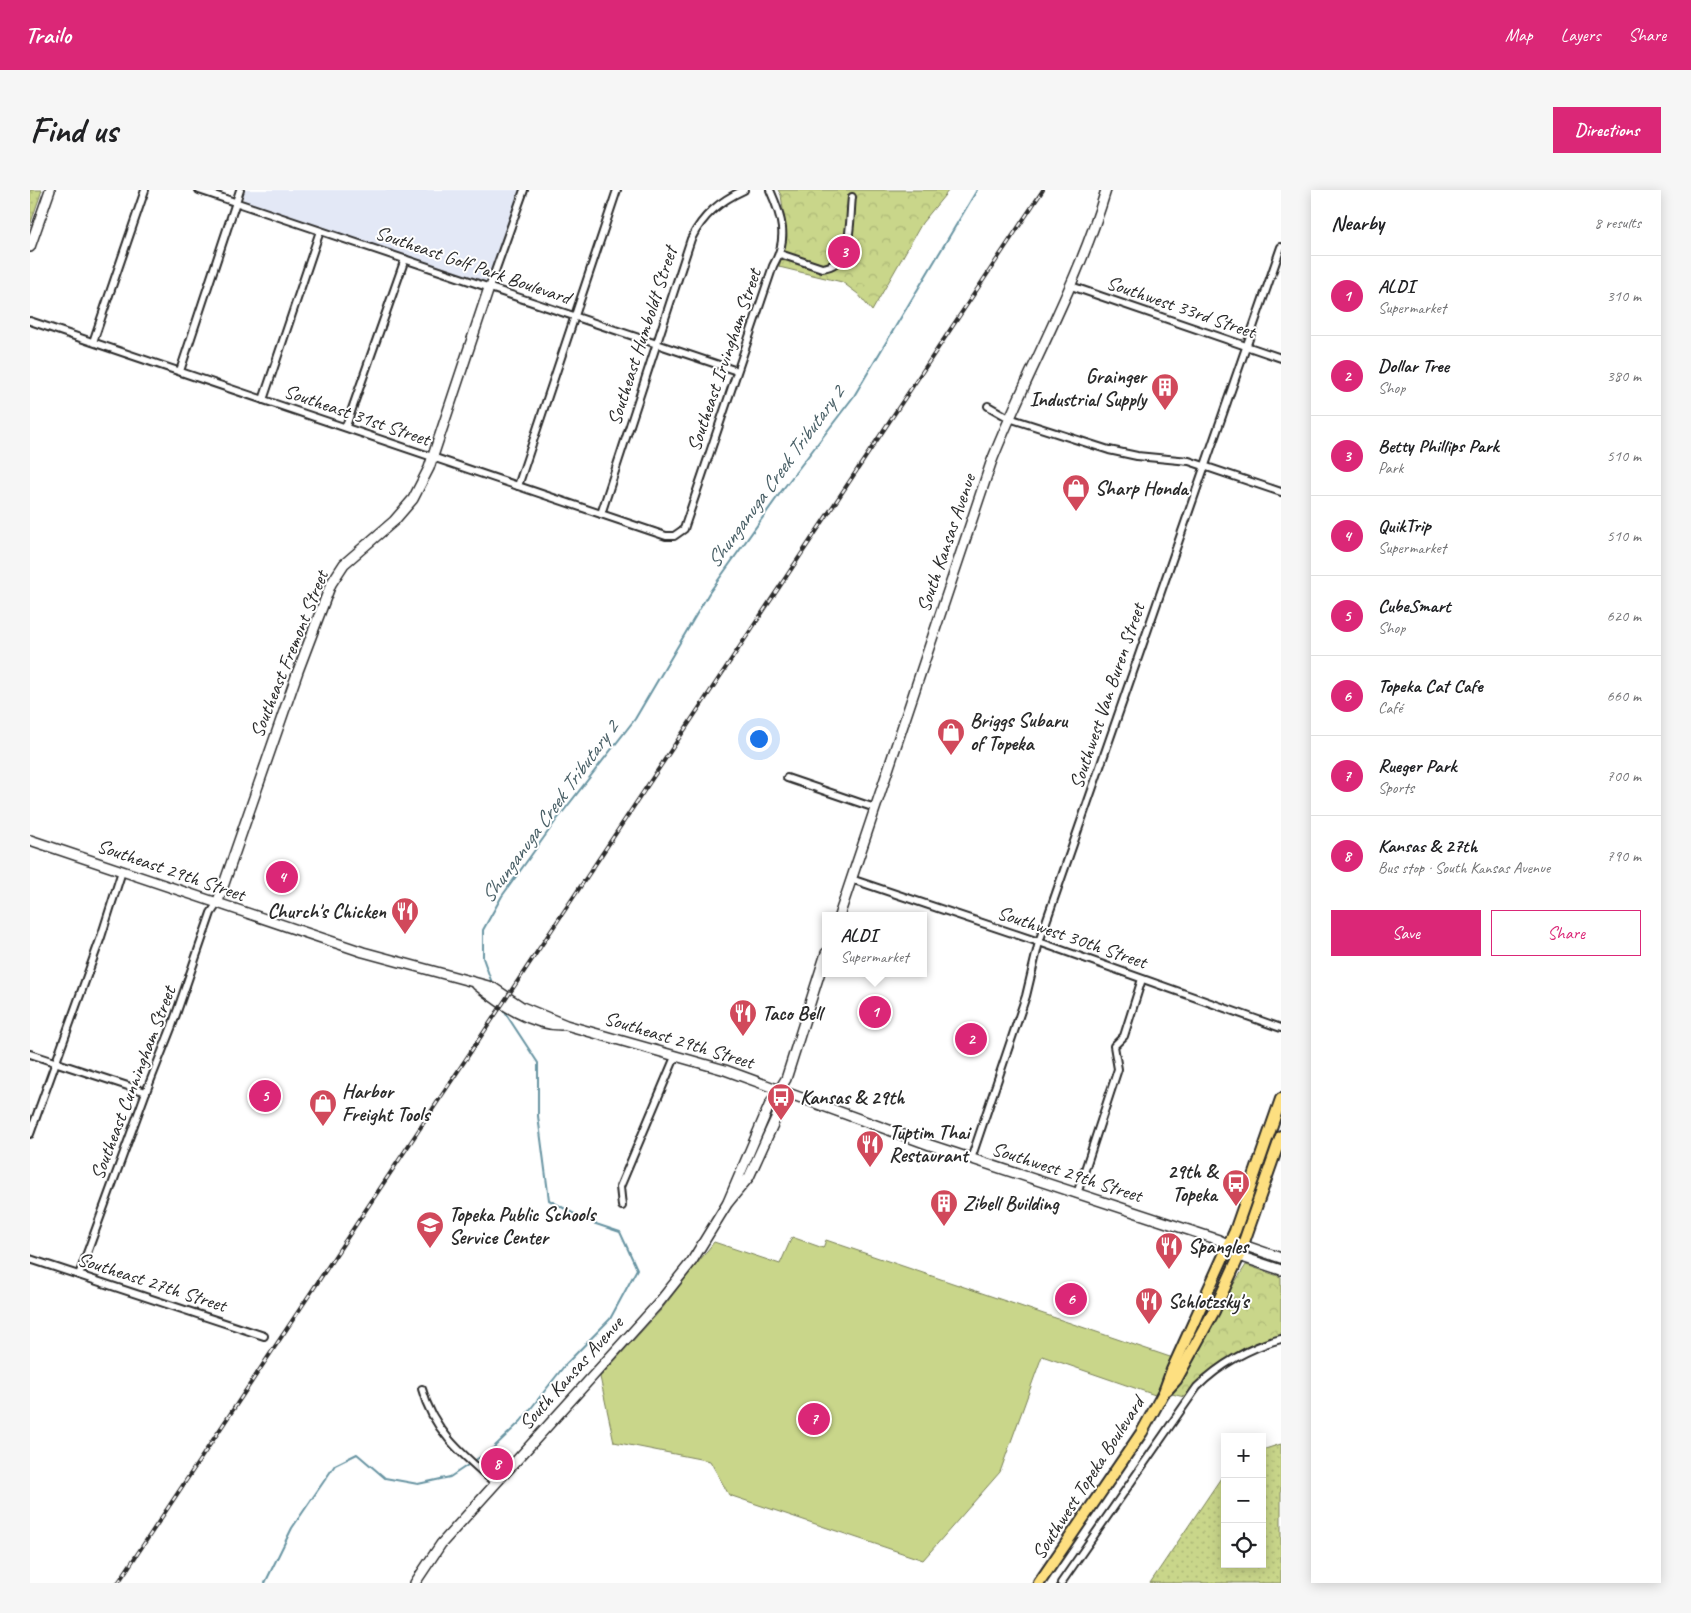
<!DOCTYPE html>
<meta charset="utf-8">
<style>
body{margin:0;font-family:Caveat,sans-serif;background:#f6f6f6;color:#202124}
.controls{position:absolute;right:15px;bottom:15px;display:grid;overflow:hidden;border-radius:0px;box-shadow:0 2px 12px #0003}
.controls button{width:45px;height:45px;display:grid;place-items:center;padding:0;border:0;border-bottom:1px solid #e0e0e0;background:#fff;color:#202124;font:25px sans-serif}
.you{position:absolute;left:728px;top:548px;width:18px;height:18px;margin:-12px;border:4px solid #fff;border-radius:50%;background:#1a73e8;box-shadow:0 0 0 8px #1a73e833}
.badge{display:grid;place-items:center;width:32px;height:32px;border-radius:50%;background:#db2777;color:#fff;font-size:16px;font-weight:700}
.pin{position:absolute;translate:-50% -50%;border:2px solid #fff;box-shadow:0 1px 5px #0006}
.popup{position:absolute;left:792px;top:722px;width:105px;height:65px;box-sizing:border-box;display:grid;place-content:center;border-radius:0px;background:#fff;filter:drop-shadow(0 1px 4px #0005);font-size:16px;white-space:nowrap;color:#757577}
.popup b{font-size:19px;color:#202124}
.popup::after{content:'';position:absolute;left:50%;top:100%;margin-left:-10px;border:10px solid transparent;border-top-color:#fff}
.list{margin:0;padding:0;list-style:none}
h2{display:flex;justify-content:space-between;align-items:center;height:65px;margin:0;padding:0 20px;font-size:21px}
h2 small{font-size:16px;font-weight:400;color:#757577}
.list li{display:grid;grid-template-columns:32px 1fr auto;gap:15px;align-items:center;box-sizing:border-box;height:80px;padding:0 20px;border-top:1px solid #e0e0e0}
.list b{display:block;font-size:19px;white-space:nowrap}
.list p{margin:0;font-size:16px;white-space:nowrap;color:#757577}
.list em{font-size:16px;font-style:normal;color:#757577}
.actions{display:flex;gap:10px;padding:15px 20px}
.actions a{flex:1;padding:11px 0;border:1px solid #db2777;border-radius:0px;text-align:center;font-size:18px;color:#db2777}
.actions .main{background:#db2777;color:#fff}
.icon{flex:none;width:28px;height:28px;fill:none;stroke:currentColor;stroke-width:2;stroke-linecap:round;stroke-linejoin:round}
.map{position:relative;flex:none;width:1251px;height:1393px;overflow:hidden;border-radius:0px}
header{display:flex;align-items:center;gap:30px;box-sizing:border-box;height:70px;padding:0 25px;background:#db2777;color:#fff}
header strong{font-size:24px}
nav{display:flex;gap:28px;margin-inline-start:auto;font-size:18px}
.intro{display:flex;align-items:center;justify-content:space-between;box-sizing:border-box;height:120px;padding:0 30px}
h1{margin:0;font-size:35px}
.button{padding:12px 22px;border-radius:0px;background:#db2777;color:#fff;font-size:18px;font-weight:700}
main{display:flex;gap:30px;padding:0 30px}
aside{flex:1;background:#fff;border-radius:0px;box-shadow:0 2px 12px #0003}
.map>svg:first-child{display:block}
.built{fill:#e3e8f6}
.grass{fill:url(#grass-dots);stroke:#7a805a}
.park{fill:url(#park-crowns);stroke:#7a805a}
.pitch{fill:#c9d68a;stroke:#7a805a}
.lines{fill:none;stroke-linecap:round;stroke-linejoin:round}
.stream{stroke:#6995a3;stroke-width:2}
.street-casing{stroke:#2b2b2b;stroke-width:10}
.secondary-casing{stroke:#2b2b2b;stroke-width:12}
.primary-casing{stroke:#2b2b2b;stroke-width:14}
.street{stroke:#fff;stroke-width:6}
.secondary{stroke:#fff;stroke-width:9}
.primary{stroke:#fddf80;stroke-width:10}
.rail-casing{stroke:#2b2b2b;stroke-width:4}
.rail{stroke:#fff;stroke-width:2;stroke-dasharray:5.5;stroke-linecap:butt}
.labels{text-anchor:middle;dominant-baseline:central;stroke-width:4;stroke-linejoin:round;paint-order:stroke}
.street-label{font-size:20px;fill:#2b2b2b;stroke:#fff}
.poi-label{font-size:20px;font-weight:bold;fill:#2b2b2b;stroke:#fff;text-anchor:start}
.water-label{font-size:21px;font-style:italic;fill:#4a6067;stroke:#fff}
</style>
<header>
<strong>Trailo</strong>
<nav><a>Map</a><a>Layers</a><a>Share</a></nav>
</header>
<div class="intro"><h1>Find us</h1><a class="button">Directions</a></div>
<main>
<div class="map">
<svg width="1251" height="1393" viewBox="0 0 1251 1393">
<defs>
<pattern id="grass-dots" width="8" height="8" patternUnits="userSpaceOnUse" patternTransform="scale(1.25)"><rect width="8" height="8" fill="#c9d68a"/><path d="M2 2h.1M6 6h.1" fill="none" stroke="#adb877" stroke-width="1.8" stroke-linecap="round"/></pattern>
<pattern id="park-crowns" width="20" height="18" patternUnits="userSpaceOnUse" patternTransform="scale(1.25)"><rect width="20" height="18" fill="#c9d68a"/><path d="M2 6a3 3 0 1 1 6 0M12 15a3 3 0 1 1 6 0" fill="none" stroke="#adb877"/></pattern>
</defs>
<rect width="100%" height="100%" fill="#fff"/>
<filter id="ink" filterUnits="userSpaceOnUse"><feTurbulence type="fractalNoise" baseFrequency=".02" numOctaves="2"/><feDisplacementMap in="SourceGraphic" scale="10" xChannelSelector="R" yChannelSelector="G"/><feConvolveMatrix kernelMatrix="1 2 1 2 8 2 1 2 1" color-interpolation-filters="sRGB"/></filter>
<g filter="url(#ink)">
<polygon class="built" points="214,0 491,0 456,92 215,12 212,6"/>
<g class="grass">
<polygon points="0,0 12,0 0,35"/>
<polygon points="1251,1254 1251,1393 1120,1393 1195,1282 1195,1374 1232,1374 1232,1260"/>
</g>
<g class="park">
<polygon points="748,0 919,0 892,33 842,121 828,104 812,92 749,77 757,47 751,5"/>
<path d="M1216 1075 1251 1087V1151C1213 1157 1185 1182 1158 1208L1134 1202Z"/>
</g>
<polygon class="pitch" points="762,1047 793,1058 796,1050 1143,1168 1125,1205 1012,1166 970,1282 893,1370 699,1305 680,1271 584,1252 570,1187 631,1120 684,1052 750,1074"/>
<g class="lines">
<g class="stream">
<polyline points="462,793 453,768 453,740 472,706 525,632 605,529 679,403 753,299 824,206 947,0"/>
<polyline points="235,1393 262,1338 305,1275 327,1264 355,1288 388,1294 420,1287 462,1259 491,1231 535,1175 580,1129 607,1079 590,1042 557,1031 519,1010 508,926 508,873 472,818"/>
</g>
<g class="street-casing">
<g id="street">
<polyline points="169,0 707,181"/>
<path d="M750 64 792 78C824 75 819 31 822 7"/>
<polyline points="1041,96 1251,168"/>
<polyline points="459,98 494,0"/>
<path d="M0 131 636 346H644L654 339 743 76C759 49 752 27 740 0"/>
<polyline points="63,152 115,0"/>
<polyline points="150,181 210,0"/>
<polyline points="233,210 290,41"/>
<polyline points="958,216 979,228 1079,260 1107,266 1159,271 1251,302"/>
<polyline points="316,236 375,69"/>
<polyline points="488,296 587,0"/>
<path d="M571 324 661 49C673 25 690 11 714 0"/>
<polyline points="757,588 845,618"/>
<polyline points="821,689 1009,752 1251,838"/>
<polyline points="0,864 116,902"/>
<polyline points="0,944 71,747 92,681"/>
<polyline points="941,969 996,806 1009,752 1251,57"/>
<polyline points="1047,1004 1088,879 1084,856 1094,846 1112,789"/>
<polyline points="592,1016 590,997 645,867"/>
<polyline points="0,1069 234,1146"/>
<polyline points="49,1085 116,902 142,836 181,723 187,714"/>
<path d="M392 1199C403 1241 434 1266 465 1293"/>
<path d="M1031 1393 1167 1197C1189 1175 1220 1157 1251 1149"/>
</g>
</g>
<g class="secondary-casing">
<g id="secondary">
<polyline points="0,57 20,0"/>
<polyline points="0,650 333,762 462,797 492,817 536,835 695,880 900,955 1189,1050 1199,1055 1209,1066 1251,1080"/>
<polyline points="187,714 268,481 301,394 314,374 364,331 383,309 399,278 459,98"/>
<path d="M809 726 961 273C997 181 1048 95 1076 0"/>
<path d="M447 795C471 814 500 835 531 835"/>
<polyline points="698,1012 739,916 756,889 796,763"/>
<polyline points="1207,1055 1213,1055 1251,1068"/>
<polyline points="385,1393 411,1354 627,1115 662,1071 697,1014 719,987 751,917 750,901"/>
</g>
</g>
<g class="primary-casing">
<g id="primary">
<polyline points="1137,1200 1146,1190 1184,1121 1209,1066 1251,946"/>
<polyline points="1009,1393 1112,1242 1134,1202 1142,1180 1205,1041 1251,909"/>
</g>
</g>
<use href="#street" class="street"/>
<use href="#secondary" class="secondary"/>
<use href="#primary" class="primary"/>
<g class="rail-casing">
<polyline id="rail" points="88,1393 1013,0"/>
</g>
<use href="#rail" class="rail"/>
</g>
</g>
<defs>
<g id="building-pin" transform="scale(1.4375)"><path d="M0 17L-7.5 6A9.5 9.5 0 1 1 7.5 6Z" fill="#d1495b" stroke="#fff"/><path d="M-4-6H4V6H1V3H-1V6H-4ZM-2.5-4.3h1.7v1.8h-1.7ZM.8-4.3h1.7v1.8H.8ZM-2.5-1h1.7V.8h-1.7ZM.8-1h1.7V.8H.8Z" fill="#fff"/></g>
<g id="shop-pin" transform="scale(1.4375)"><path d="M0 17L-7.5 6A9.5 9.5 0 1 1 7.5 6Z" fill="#d1495b" stroke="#fff"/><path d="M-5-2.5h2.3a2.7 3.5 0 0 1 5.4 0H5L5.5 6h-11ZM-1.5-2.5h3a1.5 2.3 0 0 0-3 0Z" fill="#fff"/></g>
<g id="restaurant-pin" transform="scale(1.4375)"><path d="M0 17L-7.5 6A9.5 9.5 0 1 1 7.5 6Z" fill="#d1495b" stroke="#fff"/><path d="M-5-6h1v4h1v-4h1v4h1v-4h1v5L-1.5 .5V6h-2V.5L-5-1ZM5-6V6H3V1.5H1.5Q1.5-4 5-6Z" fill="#fff"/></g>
<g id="bus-pin" transform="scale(1.4375)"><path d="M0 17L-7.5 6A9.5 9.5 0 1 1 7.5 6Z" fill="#d1495b" stroke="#fff"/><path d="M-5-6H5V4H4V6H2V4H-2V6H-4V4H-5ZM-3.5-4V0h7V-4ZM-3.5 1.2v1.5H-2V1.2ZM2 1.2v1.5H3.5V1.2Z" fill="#fff"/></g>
<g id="school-pin" transform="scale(1.4375)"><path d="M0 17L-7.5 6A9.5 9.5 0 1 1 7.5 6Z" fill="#d1495b" stroke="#fff"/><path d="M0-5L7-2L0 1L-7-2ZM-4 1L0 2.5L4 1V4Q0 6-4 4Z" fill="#fff"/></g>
</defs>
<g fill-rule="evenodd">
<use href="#building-pin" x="1135" y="197"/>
<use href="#shop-pin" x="1046" y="298"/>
<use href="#shop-pin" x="921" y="542"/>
<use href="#restaurant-pin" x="375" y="721"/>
<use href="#restaurant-pin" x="713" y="823"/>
<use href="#bus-pin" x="751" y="907"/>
<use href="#shop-pin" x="293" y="913"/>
<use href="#restaurant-pin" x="840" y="954"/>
<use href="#bus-pin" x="1206" y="993"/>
<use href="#building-pin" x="914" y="1013"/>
<use href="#school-pin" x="400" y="1035"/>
<use href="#restaurant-pin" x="1139" y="1056"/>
<use href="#restaurant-pin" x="1119" y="1111"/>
</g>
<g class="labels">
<g class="street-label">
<text transform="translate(443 75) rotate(19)">Southeast Golf Park Boulevard</text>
<text transform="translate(1151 117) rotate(19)">Southwest 33rd Street</text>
<text transform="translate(612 146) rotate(-72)">Southeast Humboldt Street</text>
<text transform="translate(694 170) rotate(-71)">Southeast Irvingham Street</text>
<text transform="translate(327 225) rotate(19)">Southeast 31st Street</text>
<text transform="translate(916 353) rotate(-71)">South Kansas Avenue</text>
<text transform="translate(259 464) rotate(-68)">Southeast Fremont Street</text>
<text transform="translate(1077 506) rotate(-71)">Southwest Van Buren Street</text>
<text transform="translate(141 680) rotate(19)">Southeast 29th Street</text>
<text transform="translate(1042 747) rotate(19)">Southwest 30th Street</text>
<text transform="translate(649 850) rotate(17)">Southeast 29th Street</text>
<text transform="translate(103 893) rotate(-69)">Southeast Cunningham Street</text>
<text transform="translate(1037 982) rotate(18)">Southwest 29th Street</text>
<text transform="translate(122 1092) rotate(18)">Southeast 27th Street</text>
<text transform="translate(541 1183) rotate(-48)">South Kansas Avenue</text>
<text transform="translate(1058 1288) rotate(-57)">Southwest Topeka Boulevard</text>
</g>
<g class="poi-label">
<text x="1116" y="186" text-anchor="end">Grainger<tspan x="1116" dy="23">Industrial Supply</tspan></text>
<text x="1065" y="298">Sharp Honda</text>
<text x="940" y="530">Briggs Subaru<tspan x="940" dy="23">of Topeka</tspan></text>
<text x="356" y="721" text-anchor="end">Church's Chicken</text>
<text x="732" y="823">Taco Bell</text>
<text x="312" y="901">Harbor<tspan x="312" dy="23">Freight Tools</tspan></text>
<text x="770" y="907">Kansas &amp; 29th</text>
<text x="859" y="942">Tuptim Thai<tspan x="859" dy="23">Restaurant</tspan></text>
<text x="1187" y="981" text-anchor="end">29th &amp;<tspan x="1187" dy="23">Topeka</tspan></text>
<text x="933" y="1013">Zibell Building</text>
<text x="419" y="1024">Topeka Public Schools<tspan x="419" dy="23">Service Center</tspan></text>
<text x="1158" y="1056">Spangles</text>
<text x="1138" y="1111">Schlotzsky's</text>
</g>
<g class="water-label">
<text transform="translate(745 287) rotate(-54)">Shunganuga Creek Tributary 2</text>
<text transform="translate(519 622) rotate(-54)">Shunganuga Creek Tributary 2</text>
</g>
</g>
</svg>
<div class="controls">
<button>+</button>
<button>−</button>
<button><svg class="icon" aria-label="locate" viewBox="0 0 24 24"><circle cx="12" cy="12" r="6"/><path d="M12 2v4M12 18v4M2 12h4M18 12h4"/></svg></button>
</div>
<div class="you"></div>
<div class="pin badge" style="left:845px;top:822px">1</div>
<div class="popup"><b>ALDI</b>Supermarket</div>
<div class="pin badge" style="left:941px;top:849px">2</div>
<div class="pin badge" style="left:814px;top:62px">3</div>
<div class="pin badge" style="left:252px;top:687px">4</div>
<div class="pin badge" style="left:235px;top:906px">5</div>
<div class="pin badge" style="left:1041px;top:1109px">6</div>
<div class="pin badge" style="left:784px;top:1229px">7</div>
<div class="pin badge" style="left:467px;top:1274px">8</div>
</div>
<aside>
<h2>Nearby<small>8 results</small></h2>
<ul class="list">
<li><span class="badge">1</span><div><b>ALDI</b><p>Supermarket</p></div><em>310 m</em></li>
<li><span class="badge">2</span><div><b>Dollar Tree</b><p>Shop</p></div><em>380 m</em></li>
<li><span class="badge">3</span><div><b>Betty Phillips Park</b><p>Park</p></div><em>510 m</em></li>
<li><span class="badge">4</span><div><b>QuikTrip</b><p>Supermarket</p></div><em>510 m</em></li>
<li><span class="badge">5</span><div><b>CubeSmart</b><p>Shop</p></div><em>620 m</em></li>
<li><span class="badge">6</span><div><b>Topeka Cat Cafe</b><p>Café</p></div><em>660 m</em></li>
<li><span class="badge">7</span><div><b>Rueger Park</b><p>Sports</p></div><em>700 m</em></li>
<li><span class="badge">8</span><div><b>Kansas &amp; 27th</b><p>Bus stop · South Kansas Avenue</p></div><em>790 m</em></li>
</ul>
<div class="actions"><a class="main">Save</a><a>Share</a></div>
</aside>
</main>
